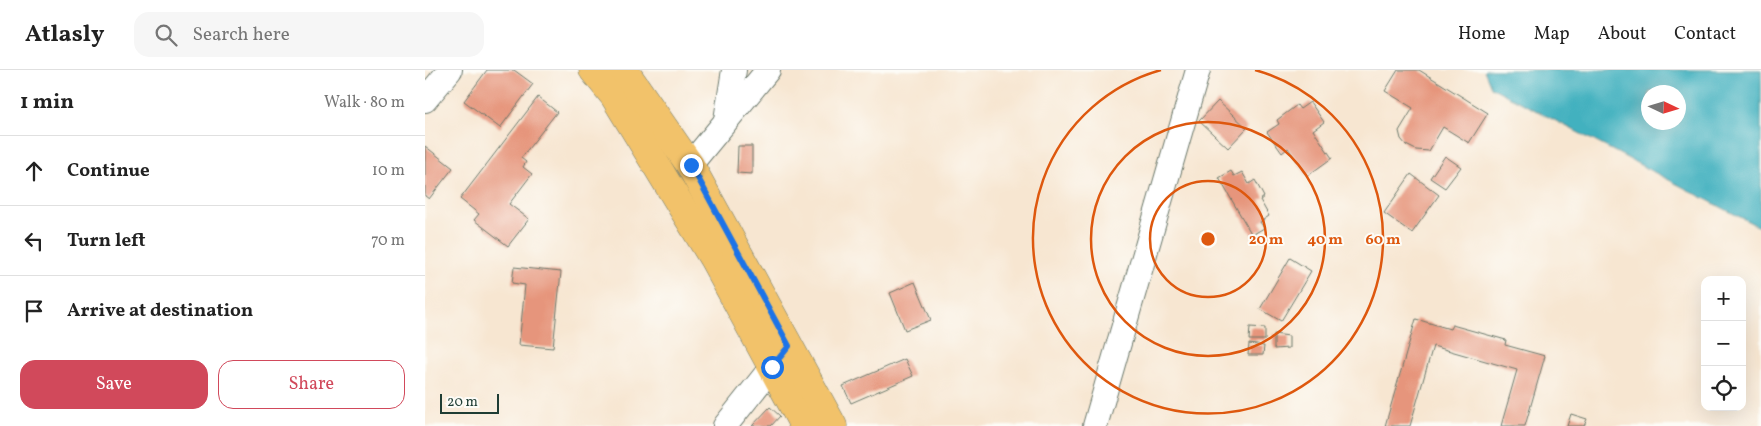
<!DOCTYPE html>
<meta charset="utf-8">
<style>
body{margin:0;font-family:Vollkorn,serif;background:#f6f6f6;color:#222}
.controls{position:absolute;right:15px;bottom:15px;display:grid;overflow:hidden;border-radius:10px;box-shadow:0 5px 20px #0002}
.controls button{width:45px;height:45px;display:grid;place-items:center;padding:0;border:0;border-bottom:1px solid #e0e0e0;background:#fff;color:#222;font:25px sans-serif}
.compass{position:absolute;left:1216px;top:15px;width:45px;height:45px;border-radius:50%;background:#fff;box-shadow:0 5px 20px #0002;rotate:94deg}
.scale{position:absolute;left:15px;bottom:12px;width:59px;box-sizing:border-box;padding-left:5px;border:2px solid #1f3d34;border-top:0;font-size:14px;line-height:18px;white-space:nowrap;color:#1f3d34;-webkit-text-stroke:4px #fdfcf7;paint-order:stroke}
.stop{position:absolute;width:15px;height:15px;margin:-11px;border:4px solid #1a73e8;border-radius:50%;background:#fff}
.stop.end{background:#1a73e8;border-color:#fff;box-shadow:0 1px 5px #0008}
.list{margin:0;padding:0;list-style:none}
h2{display:flex;justify-content:space-between;align-items:center;height:65px;margin:0;padding:0 20px;font-size:21px}
h2 small{font-size:16px;font-weight:400;color:#767676}
.list li{display:grid;grid-template-columns:32px 1fr auto;gap:15px;align-items:center;box-sizing:border-box;height:70px;padding:0 20px;border-top:1px solid #e0e0e0}
.list b{display:block;font-size:19px;white-space:nowrap}
.list em{font-size:16px;font-style:normal;color:#767676}
.actions{display:flex;gap:10px;padding:15px 20px}
.actions a{flex:1;padding:11px 0;border:1px solid #d1495b;border-radius:15px;text-align:center;font-size:18px;color:#d1495b}
.actions .main{background:#d1495b;color:#fff}
.icon{flex:none;width:28px;height:28px;fill:none;stroke:currentColor;stroke-width:2;stroke-linecap:round;stroke-linejoin:round}
.map{position:relative;flex:none;width:1336px;height:356px;overflow:hidden}
header{display:flex;align-items:center;gap:30px;box-sizing:border-box;height:70px;padding:0 25px;background:#fff;border-bottom:1px solid #e0e0e0}
header strong{font-size:24px}
nav{display:flex;gap:28px;margin-inline-start:auto;font-size:18px}
.search{width:350px;height:45px;background:#f6f6f6;display:flex;align-items:center;gap:12px;box-sizing:border-box;padding:0 18px;border-radius:15px;color:#767676;font-size:19px}
main{display:flex}
aside{flex:1;background:#fff}
.map>svg:first-child{display:block}
.water{fill:#42b1bf;stroke:#30777a;fill-rule:evenodd}
.building{fill:#e6957b}
.lines{fill:none;stroke-linecap:round;stroke-linejoin:round}
.minor-casing{stroke:#6b786b;stroke-width:26}
.major-casing{stroke:#6b786b;stroke-width:29}
.minor{stroke:#fff;stroke-width:24}
.major{stroke:#f2c26a;stroke-width:28}
.route{stroke:#1a73e8;stroke-width:6}
.ring{fill:none;stroke:#de580e;stroke-width:2.5}
.centre{fill:#de580e;stroke:#fdfcf7;stroke-width:2.5}
.ring-label{font-size:15px;text-anchor:middle;font-weight:bold;fill:#de580e;stroke:#fdfcf7;stroke-width:4;stroke-linejoin:round;paint-order:stroke}
</style>
<header>
<strong>Atlasly</strong>
<div class="search"><svg class="icon" aria-label="search" viewBox="0 0 24 24"><circle cx="10" cy="10" r="6"/><path d="M15 15l6 6"/></svg>Search here</div>
<nav><a>Home</a><a>Map</a><a>About</a><a>Contact</a></nav>
</header>
<main>
<aside>
<h2>1 min<small>Walk · 80 m</small></h2>
<ul class="list">
<li><svg class="icon" aria-label="ahead" viewBox="0 0 24 24"><path d="M12 20V5M6 11l6-6 6 6"/></svg><div><b>Continue</b></div><em>10 m</em></li>
<li><svg class="icon" aria-label="left" viewBox="0 0 24 24"><path d="M17 20v-9H6M10 6l-5 5 5 5"/></svg><div><b>Turn left</b></div><em>70 m</em></li>
<li><svg class="icon" aria-label="arrive" viewBox="0 0 24 24"><path d="M6 21V4h12l-3 4 3 4H6"/></svg><div><b>Arrive at destination</b></div></li>
</ul>
<div class="actions"><a class="main">Save</a><a>Share</a></div>
</aside>
<div class="map">
<svg width="1336" height="356" viewBox="0 0 1336 356">
<rect width="100%" height="100%" fill="#fdfcf7"/>
<filter id="ink" filterUnits="userSpaceOnUse"><feTurbulence type="fractalNoise" baseFrequency=".02" numOctaves="2"/><feDisplacementMap in="SourceGraphic" scale="10" xChannelSelector="R" yChannelSelector="G"/><feConvolveMatrix kernelMatrix="1 2 1 2 8 2 1 2 1" color-interpolation-filters="sRGB"/></filter>
<filter id="wash" filterUnits="userSpaceOnUse"><feTurbulence type="fractalNoise" baseFrequency=".0096" numOctaves="4" result="noise"/><feDisplacementMap in="SourceGraphic" scale="20" xChannelSelector="R" yChannelSelector="G"/><feGaussianBlur stdDeviation="1.12" result="paint"/><feColorMatrix in="noise" values="0 0 0 0 0 0 0 0 0 0 0 0 0 0 0 0 0 1.4 0 .05"/><feComposite in="paint" operator="in"/></filter>
<g filter="url(#wash)">
<rect width="100%" height="100%" fill="#f7e6d1"/>
<path class="water" d="M1059 0H1336V158L1066 17ZM1224 22H1254V52H1224Z"/>
<g id="blocks">
<g class="building">
<polygon points="62,0 89,0 108,14 75,58 39,31"/>
<polygon points="973,0 994,0 1063,43 1044,73 1018,57 1004,81 991,80 981,75 976,69 974,61 988,38 960,21"/>
<polygon points="113,27 132,42 96,88 101,92 98,97 107,104 84,134 104,149 83,176 49,150 54,144 35,129"/>
<polygon points="793,31 822,58 803,78 774,51"/>
<polygon points="885,32 899,52 888,60 907,88 882,106 863,78 857,83 842,62 854,54 852,50 872,35 875,39"/>
<polygon points="0,76 28,98 4,129 0,126"/>
<polygon points="313,76 327,76 327,104 312,103"/>
<polygon points="1020,86 1036,97 1020,118 1005,108"/>
<polygon points="806,101 809,106 817,102 824,114 830,110 839,127 835,130 844,146 835,152 839,158 827,165 794,108"/>
<polygon points="986,104 1014,125 987,163 959,143"/>
<polygon points="865,188 886,201 856,251 835,239"/>
<polygon points="89,197 136,202 128,278 94,275 100,215 87,213"/>
<polygon points="490,212 506,250 480,260 465,223"/>
<polygon points="991,249 1025,259 1027,255 1081,270 1080,275 1120,286 1100,356 1076,356 1092,300 1008,276 985,356 960,356"/>
<polygon points="825,257 840,258 840,270 824,270"/>
<polygon points="849,264 864,266 864,278 849,279"/>
<polygon points="824,274 839,276 838,285 823,285"/>
<polygon points="480,289 488,306 426,333 418,316"/>
<polygon points="345,337 355,346 346,356 327,356"/>
<polygon points="1146,344 1162,349 1159,356 1142,356"/>
</g>
</g>
</g>
<g filter="url(#ink)">
<use href="#blocks" fill-opacity="0" stroke="#6b786b" stroke-width="1"/>
<g class="lines">
<g class="minor-casing">
<g id="minor">
<polyline points="0,30 25,0"/>
<polyline points="301,50 309,0"/>
<polyline points="265,95 343,0"/>
<polyline points="300,356 358,283"/>
<polyline points="670,356 773,0"/>
</g>
</g>
<g class="major-casing">
<g id="major">
<polyline points="168,0 189,26 289,190 379,356"/>
<polyline points="199,0 265,95 408,356"/>
</g>
</g>
<use href="#minor" class="minor"/>
<use href="#major" class="major"/>
</g>
</g>
<g class="lines" filter="url(#ink)">
<polyline class="route" points="266,95 364,276 347,297"/>
</g>
<g class="ring">
<circle cx="783" cy="169" r="58"/>
<circle cx="783" cy="169" r="117"/>
<path d="M830 0A175 175 0 1 1 736 0"/>
</g>
<circle cx="783" cy="169" r="8" class="centre"/>
<g class="ring-label">
<text x="841" y="174">20 m</text>
<text x="900" y="174">40 m</text>
<text x="958" y="174">60 m</text>
</g>
</svg>
<div class="controls">
<button>+</button>
<button>−</button>
<button><svg class="icon" aria-label="locate" viewBox="0 0 24 24"><circle cx="12" cy="12" r="6"/><path d="M12 2v4M12 18v4M2 12h4M18 12h4"/></svg></button>
</div>
<svg class="compass" viewBox="-18 -18 36 36"><path d="M0-13l5 13h-10z" fill="#e53935"/><path d="M0 13l5-13h-10z" fill="#767676"/></svg>
<div class="scale">20 m</div>
<div class="stop" style="left:347px;top:297px"></div>
<div class="stop end" style="left:266px;top:95px"></div>
</div>
</main>
